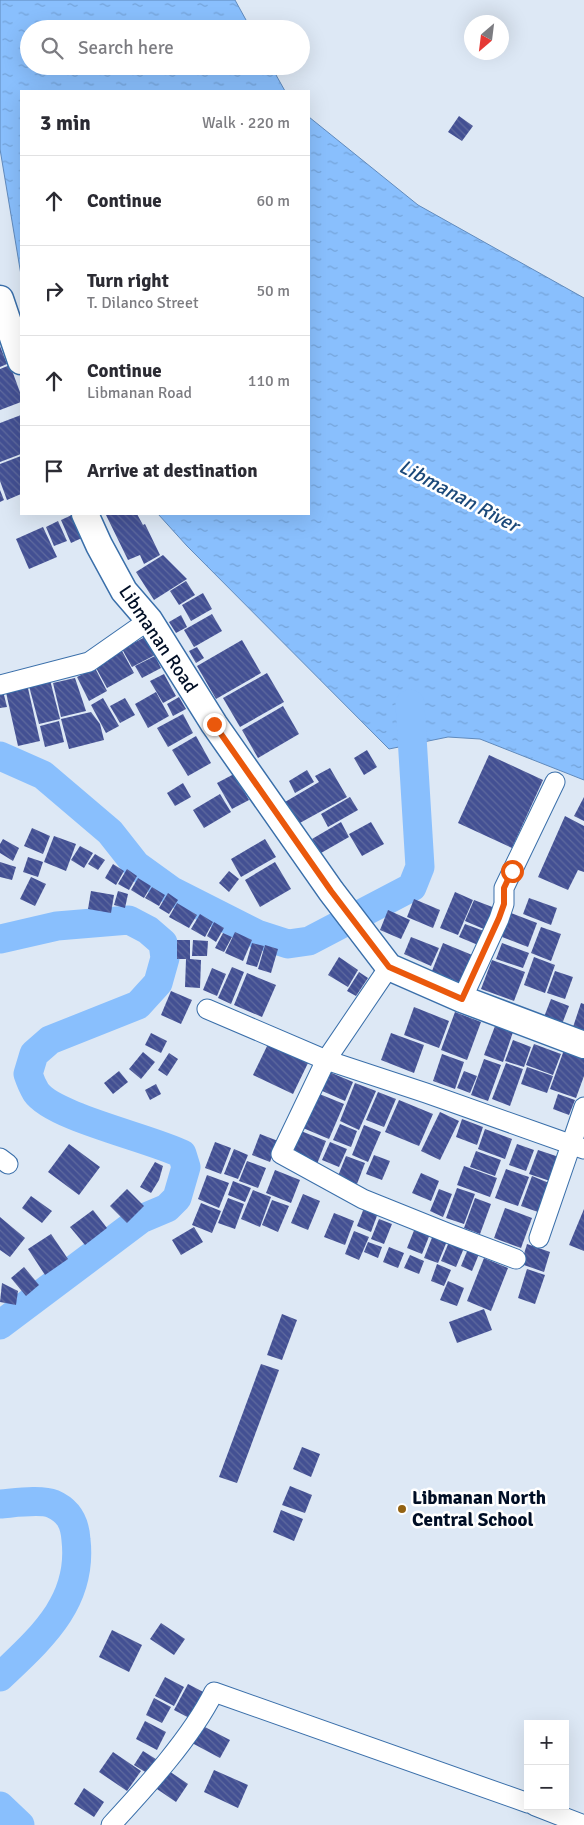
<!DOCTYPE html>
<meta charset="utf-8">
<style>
body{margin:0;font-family:Signika,sans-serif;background:#f7f7f7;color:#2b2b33}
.controls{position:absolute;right:15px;bottom:15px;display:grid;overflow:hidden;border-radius:0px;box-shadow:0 5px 20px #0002}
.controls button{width:45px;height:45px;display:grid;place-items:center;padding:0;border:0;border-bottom:1px solid #e1e1e2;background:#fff;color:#2b2b33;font:25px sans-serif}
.compass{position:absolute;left:464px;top:15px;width:45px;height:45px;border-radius:50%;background:#fff;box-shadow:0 5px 20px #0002;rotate:208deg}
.stop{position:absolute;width:15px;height:15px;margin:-11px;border:4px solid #ea580c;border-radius:50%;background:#fff}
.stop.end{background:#ea580c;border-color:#fff;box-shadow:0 1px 5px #0008}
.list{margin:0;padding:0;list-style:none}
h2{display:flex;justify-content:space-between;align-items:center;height:65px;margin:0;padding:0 20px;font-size:21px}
h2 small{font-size:16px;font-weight:400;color:#7c7c81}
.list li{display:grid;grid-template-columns:32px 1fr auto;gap:15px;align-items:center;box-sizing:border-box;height:90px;padding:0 20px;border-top:1px solid #e1e1e2}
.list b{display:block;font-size:19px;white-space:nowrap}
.list p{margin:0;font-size:16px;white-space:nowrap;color:#7c7c81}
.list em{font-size:16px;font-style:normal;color:#7c7c81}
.icon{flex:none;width:28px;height:28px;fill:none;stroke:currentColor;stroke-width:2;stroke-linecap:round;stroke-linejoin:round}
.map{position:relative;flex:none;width:584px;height:1825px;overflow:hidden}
.search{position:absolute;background:#fff;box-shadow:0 5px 20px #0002;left:20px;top:20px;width:290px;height:55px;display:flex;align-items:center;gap:12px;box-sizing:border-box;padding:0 18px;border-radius:28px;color:#7c7c81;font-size:19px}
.panel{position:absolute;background:#fff;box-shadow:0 5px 20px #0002;left:20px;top:90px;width:290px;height:425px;border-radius:0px}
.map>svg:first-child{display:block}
.water{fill:url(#water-ripples);stroke:#608abc}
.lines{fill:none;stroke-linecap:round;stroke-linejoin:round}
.river{stroke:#89bffd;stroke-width:29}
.building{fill:url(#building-back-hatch)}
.street-casing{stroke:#3a6faa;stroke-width:21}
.secondary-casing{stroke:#3a6faa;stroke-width:29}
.street{stroke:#fff;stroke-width:19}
.secondary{stroke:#fff;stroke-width:26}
.route{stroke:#ea580c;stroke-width:6}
.poi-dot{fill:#936212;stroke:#fff;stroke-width:2}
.labels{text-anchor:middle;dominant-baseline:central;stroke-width:5;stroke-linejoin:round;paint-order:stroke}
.street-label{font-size:19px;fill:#000e25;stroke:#fff}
.poi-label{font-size:19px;font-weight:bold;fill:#000e25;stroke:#fff;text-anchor:start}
.water-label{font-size:20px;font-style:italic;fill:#1b497a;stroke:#fff}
</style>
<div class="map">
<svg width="584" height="1825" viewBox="0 0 584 1825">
<defs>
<pattern id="water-ripples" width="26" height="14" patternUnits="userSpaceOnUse" patternTransform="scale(1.25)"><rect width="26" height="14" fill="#89bffd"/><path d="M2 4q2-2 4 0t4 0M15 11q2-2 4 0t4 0" fill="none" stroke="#74a3d9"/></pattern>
<pattern id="building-back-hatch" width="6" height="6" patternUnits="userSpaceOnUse" patternTransform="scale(1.25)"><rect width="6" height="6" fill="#435093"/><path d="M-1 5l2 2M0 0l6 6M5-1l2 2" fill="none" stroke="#5f6a9e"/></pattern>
</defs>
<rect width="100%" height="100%" fill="#dde8f5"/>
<g class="water">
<polygon points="0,0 235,0 251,29 29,29 29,66 271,66 285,91 21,91 21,275 0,149"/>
<polygon points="309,117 418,205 584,298 584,780 480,739 448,737 389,749 187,546 158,514 309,514"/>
</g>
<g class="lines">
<g class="river">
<polyline points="0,756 43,775 110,832 136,865 172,891 257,934 288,944 309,941 412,887 420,867 410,704"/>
<path d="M0 939 57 926 129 920 148 930 163 943 165 958 158 983 138 1005 50 1040 34 1054 28 1074C30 1080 33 1087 36 1092 53 1117 150 1138 182 1154L186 1167 177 1198 167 1208 141 1219 0 1325"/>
<path d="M0 1504C14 1503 41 1499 53 1504 69 1511 75 1523 76 1540 83 1602 41 1638 0 1677"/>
<polyline points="0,1806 20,1825"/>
</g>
</g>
<g class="building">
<polygon points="459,116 473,126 462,141 448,132"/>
<polygon points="0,346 7,364 0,367"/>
<polygon points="10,365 21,395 21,402 0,410 0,369"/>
<polygon points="21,415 21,454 0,462 0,423"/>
<polygon points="21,456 21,494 7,500 0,481 0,464"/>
<polygon points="0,490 4,500 0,502"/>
<polygon points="74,514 84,537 71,543 61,520"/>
<polygon points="108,514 137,514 143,525 145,524 160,555 144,564 140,555 128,560 106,515"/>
<polygon points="58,521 67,541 54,546 46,527"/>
<polygon points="43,527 57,557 29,569 16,539"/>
<polygon points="163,555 187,579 154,600 136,572"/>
<polygon points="186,581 195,595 179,605 170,591"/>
<polygon points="203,593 212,609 191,621 182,605"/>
<polygon points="212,614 222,631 194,647 184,630"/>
<polygon points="181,615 187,627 176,633 169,622"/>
<polygon points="145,637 155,655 132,667 122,649"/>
<polygon points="242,640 261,673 216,699 197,666"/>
<polygon points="197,647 204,658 196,663 189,651"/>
<polygon points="122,651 134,673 107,688 95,666"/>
<polygon points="155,656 161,668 142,678 135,666"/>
<polygon points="95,668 107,691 89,701 77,677"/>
<polygon points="267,673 284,702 240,727 223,698"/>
<polygon points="164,674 176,696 163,703 150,681"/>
<polygon points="75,678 86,711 61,717 53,683"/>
<polygon points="50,680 60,719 39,724 29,686"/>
<polygon points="27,684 40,741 18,746 5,688"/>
<polygon points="3,691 7,707 0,708 0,692"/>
<polygon points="156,692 169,716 148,728 135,704"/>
<polygon points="179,697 186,709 173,716 167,704"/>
<polygon points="103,698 119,726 106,733 91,705"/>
<polygon points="125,698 135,715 120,723 110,706"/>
<polygon points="283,706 299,734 258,758 242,730"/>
<polygon points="91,712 100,724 104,740 69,749 61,719"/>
<polygon points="183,714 193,733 168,747 157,728"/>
<polygon points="59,721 64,742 45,747 40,726"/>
<polygon points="196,736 211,763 188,776 172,750"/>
<polygon points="367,750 377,767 364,775 354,758"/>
<polygon points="489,755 543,780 512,848 458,823"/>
<polygon points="330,768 347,797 298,824 285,802 319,782 315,776"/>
<polygon points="307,770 314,782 295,793 289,781"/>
<polygon points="234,774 249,800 232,809 217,783"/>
<polygon points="183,783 191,797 175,806 167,793"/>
<polygon points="220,794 231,812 204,828 193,810"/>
<polygon points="350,797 358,810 328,827 321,814"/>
<polygon points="584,797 584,821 574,816"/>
<polygon points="565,816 584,826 584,872 578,870 568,890 538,877"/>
<polygon points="341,822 349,837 321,853 312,839"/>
<polygon points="371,822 384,844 362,856 349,834"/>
<polygon points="32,828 50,836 43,854 24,846"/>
<polygon points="54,836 76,844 66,871 44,862"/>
<polygon points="3,839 19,848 13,861 0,853 0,844"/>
<polygon points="265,839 276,857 241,877 231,859"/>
<polygon points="80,846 93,853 84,868 71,860"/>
<polygon points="95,854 105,860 98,870 88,864"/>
<polygon points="28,857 43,862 38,877 23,872"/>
<polygon points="0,862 16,867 12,880 0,877"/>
<polygon points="275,862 291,889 260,907 245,880"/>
<polygon points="113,864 124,871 116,885 105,878"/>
<polygon points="127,869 137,876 129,890 118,884"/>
<polygon points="229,871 239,879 229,892 219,883"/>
<polygon points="31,877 46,884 35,906 20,899"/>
<polygon points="138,878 151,886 144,898 131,890"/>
<polygon points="152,887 165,895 159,906 145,898"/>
<polygon points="91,891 114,895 111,913 88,909"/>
<polygon points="118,891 128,894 125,908 114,905"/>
<polygon points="455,892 473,900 458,935 440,928"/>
<polygon points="168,893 178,900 169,914 159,908"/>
<polygon points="529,898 557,908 551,925 523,914"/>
<polygon points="414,899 440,910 433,928 407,917"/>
<polygon points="474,900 495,908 486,930 465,921"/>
<polygon points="177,903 197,915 189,928 169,917"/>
<polygon points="388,910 410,920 401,939 380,930"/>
<polygon points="511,913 537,923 528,947 502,937"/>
<polygon points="200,914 213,922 205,937 191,929"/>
<polygon points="214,922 224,928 216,942 207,936"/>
<polygon points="465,924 484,931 478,945 459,937"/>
<polygon points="541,927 561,934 551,961 531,953"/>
<polygon points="235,932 252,940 243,961 225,953"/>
<polygon points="223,933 232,937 224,952 215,948"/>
<polygon points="411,937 439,948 431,966 404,954"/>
<polygon points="177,940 190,940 190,959 201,960 200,988 185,987 186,959 177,959"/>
<polygon points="193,940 208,941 207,956 192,956"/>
<polygon points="252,943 264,946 257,967 246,964"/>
<polygon points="443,943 477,957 465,985 432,971"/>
<polygon points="502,943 529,953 523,968 496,959"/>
<polygon points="265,945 278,949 271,973 258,969"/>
<polygon points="339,957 358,970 348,987 328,975"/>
<polygon points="534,957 555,965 545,993 524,985"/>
<polygon points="492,960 525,972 514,1001 481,989"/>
<polygon points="232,967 244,972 231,1004 218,998"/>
<polygon points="212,968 226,974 217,996 203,990"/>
<polygon points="555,971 573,977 565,999 547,993"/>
<polygon points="359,972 368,978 356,996 347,991"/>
<polygon points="247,973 276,985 262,1017 234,1005"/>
<polygon points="171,991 192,1000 181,1024 161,1015"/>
<polygon points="551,999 569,1006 562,1024 544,1017"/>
<polygon points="581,1003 584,1004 584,1031 573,1027"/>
<polygon points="414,1007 449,1021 439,1048 404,1035"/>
<polygon points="455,1012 481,1022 467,1060 441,1050"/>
<polygon points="495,1026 513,1032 503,1062 484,1055"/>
<polygon points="151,1033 167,1041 161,1053 145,1045"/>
<polygon points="391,1033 424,1045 414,1073 381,1060"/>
<polygon points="513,1040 531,1047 524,1067 505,1061"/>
<polygon points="269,1042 309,1061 293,1094 253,1075"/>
<polygon points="534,1044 561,1054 553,1075 526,1065"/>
<polygon points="564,1050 584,1057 584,1076 576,1098 550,1089"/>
<polygon points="143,1052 155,1062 141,1079 129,1069"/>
<polygon points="169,1053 178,1059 167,1076 158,1070"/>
<polygon points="442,1054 464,1062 455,1089 433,1081"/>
<polygon points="484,1059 501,1065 488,1101 471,1095"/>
<polygon points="506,1063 523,1069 510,1106 492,1099"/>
<polygon points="527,1067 553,1076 547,1093 521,1084"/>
<polygon points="119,1071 128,1082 113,1094 104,1083"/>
<polygon points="327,1071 353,1082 345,1101 320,1090"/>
<polygon points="464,1071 477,1076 470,1093 457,1088"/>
<polygon points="355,1083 376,1091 359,1130 340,1121"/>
<polygon points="156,1084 161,1094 150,1100 145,1090"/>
<polygon points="378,1092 396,1099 384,1127 366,1120"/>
<polygon points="317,1093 344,1104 329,1139 303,1128"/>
<polygon points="558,1094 575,1100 569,1115 553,1109"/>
<polygon points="399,1100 433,1114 419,1146 385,1132"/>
<polygon points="440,1112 459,1121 440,1160 421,1151"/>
<polygon points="462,1119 483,1127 477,1145 456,1137"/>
<polygon points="340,1124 357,1131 351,1147 333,1140"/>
<polygon points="364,1125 381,1132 368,1162 352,1155"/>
<polygon points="485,1129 512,1139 505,1159 478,1149"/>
<polygon points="301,1131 326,1141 317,1164 291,1153"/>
<polygon points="260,1134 278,1141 270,1162 252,1155"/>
<polygon points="215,1142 231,1148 221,1174 205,1168"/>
<polygon points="330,1142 347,1149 339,1167 322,1160"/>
<polygon points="69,1144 100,1167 79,1195 48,1172"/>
<polygon points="517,1144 534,1150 526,1171 509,1165"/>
<polygon points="234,1149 248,1155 238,1179 224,1174"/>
<polygon points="538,1150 559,1157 550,1181 529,1174"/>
<polygon points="476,1151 501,1160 495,1176 470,1167"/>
<polygon points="374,1155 390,1161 382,1180 366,1174"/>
<polygon points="346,1156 365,1163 357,1184 338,1176"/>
<polygon points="247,1161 266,1168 258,1188 239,1181"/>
<polygon points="155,1162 163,1166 159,1180 151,1193 140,1187"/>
<polygon points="464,1166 497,1178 490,1197 457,1185"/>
<polygon points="506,1169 529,1177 518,1206 495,1198"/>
<polygon points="275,1170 300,1180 291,1203 266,1193"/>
<polygon points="421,1173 439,1181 431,1201 412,1193"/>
<polygon points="207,1175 229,1183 219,1208 198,1199"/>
<polygon points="532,1176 549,1183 538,1212 521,1206"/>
<polygon points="233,1181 251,1188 245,1202 228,1195"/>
<polygon points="457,1188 475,1194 464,1224 446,1218"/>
<polygon points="127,1189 144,1206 127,1223 110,1206"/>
<polygon points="439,1189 452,1194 443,1217 430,1211"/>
<polygon points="253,1190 271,1197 260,1227 241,1219"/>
<polygon points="303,1194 320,1201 308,1230 291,1223"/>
<polygon points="31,1196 52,1211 42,1223 22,1208"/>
<polygon points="228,1198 244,1204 235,1229 218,1223"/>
<polygon points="475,1198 491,1204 480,1234 464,1228"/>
<polygon points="272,1200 289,1206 278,1232 262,1225"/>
<polygon points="201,1203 221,1211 212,1233 192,1225"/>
<polygon points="364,1208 378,1213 371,1232 357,1226"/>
<polygon points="505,1208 532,1218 521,1248 494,1238"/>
<polygon points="584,1209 584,1251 569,1245"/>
<polygon points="93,1210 107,1228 85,1245 70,1227"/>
<polygon points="334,1213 354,1221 345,1245 324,1237"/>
<polygon points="0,1217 25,1238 10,1257 0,1250"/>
<polygon points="379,1219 392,1224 384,1244 371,1239"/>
<polygon points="194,1227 203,1242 181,1255 172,1240"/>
<polygon points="415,1228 430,1234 422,1254 407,1248"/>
<polygon points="354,1231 369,1237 359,1260 345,1254"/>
<polygon points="51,1234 68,1259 45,1275 28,1249"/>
<polygon points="433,1235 447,1241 438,1263 424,1258"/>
<polygon points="368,1242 382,1247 378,1258 364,1252"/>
<polygon points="449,1242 464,1248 456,1267 441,1261"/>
<polygon points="527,1244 550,1252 544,1272 521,1264"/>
<polygon points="389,1247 404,1253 398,1268 383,1262"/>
<polygon points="468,1249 479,1254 472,1271 461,1266"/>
<polygon points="410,1255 424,1261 419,1274 404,1268"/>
<polygon points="484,1258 508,1268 491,1311 467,1301"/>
<polygon points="437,1264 451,1270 444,1286 431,1281"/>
<polygon points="24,1267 39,1285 26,1296 11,1278"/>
<polygon points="527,1269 545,1275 535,1304 518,1298"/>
<polygon points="448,1281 464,1288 457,1306 440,1300"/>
<polygon points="2,1283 18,1291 16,1305 0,1302"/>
<polygon points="484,1309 492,1330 457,1343 449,1322"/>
<polygon points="282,1314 297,1320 282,1360 267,1355"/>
<polygon points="261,1364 279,1370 237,1483 219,1477"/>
<polygon points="302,1447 320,1454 311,1477 293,1469"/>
<polygon points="290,1486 312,1495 305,1513 282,1505"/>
<polygon points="281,1510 303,1519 294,1541 273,1532"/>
<polygon points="161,1623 185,1639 174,1655 150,1639"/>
<polygon points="112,1630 142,1645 129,1672 99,1657"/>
<polygon points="165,1677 184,1687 174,1706 155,1696"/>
<polygon points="188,1684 209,1695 195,1721 174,1710"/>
<polygon points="154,1698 171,1707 162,1723 146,1715"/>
<polygon points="145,1721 166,1732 157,1750 136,1739"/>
<polygon points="201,1725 230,1740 220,1758 192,1743"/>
<polygon points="143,1751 159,1761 150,1775 134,1765"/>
<polygon points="113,1752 141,1771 127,1791 99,1772"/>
<polygon points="166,1769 188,1784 176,1802 154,1787"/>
<polygon points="214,1770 248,1785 238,1808 204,1792"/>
<polygon points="84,1788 104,1802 94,1817 74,1804"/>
</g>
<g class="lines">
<g class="street-casing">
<g id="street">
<polyline points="0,685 89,662 149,620"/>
<polyline points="389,967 326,1060 281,1154 363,1199 450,1234 516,1259"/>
<polyline points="462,999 499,919 504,904 504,888 555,782"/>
<polyline points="207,1009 326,1060 426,1093 584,1149"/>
<polyline points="0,1158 8,1164"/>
<polyline points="539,1238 584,1107"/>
<polyline points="535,1806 584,1825"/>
<path d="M111 1825C146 1787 191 1738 214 1692L528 1803"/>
</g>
</g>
<g class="secondary-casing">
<g id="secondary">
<polyline points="0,299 21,361"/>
<polyline points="85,514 99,545 124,591 149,620 214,724 331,891 389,967 462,999 584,1045"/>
</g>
</g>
<use href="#street" class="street"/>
<use href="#secondary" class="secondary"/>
</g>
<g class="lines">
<polyline class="route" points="214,724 331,891 389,967 462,999 499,918 504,904 504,888 512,871"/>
</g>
<circle class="poi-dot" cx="402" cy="1509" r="5"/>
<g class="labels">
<g class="street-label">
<text transform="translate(158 639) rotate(56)">Libmanan Road</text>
</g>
<g class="poi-label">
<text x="412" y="1498">Libmanan North<tspan x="412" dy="22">Central School</tspan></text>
</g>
<g class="water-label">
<text transform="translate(459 496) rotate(28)">Libmanan River</text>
</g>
</g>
</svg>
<div class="controls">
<button>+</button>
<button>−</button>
</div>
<svg class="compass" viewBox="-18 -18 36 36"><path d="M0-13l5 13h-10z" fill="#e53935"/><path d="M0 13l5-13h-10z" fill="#7c7c81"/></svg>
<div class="stop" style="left:512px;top:871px"></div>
<div class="stop end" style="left:214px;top:724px"></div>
<div class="search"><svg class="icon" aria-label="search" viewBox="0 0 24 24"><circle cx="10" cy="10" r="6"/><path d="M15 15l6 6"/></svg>Search here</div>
<section class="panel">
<h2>3 min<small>Walk · 220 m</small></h2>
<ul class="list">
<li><svg class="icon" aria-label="ahead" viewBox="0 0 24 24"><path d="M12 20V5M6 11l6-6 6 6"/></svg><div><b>Continue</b></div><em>60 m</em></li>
<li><svg class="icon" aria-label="right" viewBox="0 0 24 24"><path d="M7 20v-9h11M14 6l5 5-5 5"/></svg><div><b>Turn right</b><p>T. Dilanco Street</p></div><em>50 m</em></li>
<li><svg class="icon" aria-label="ahead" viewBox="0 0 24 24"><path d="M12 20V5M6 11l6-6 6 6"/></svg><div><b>Continue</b><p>Libmanan Road</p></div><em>110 m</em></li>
<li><svg class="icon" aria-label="arrive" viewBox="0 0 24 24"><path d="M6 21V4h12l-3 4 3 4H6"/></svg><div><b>Arrive at destination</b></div></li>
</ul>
</section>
</div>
